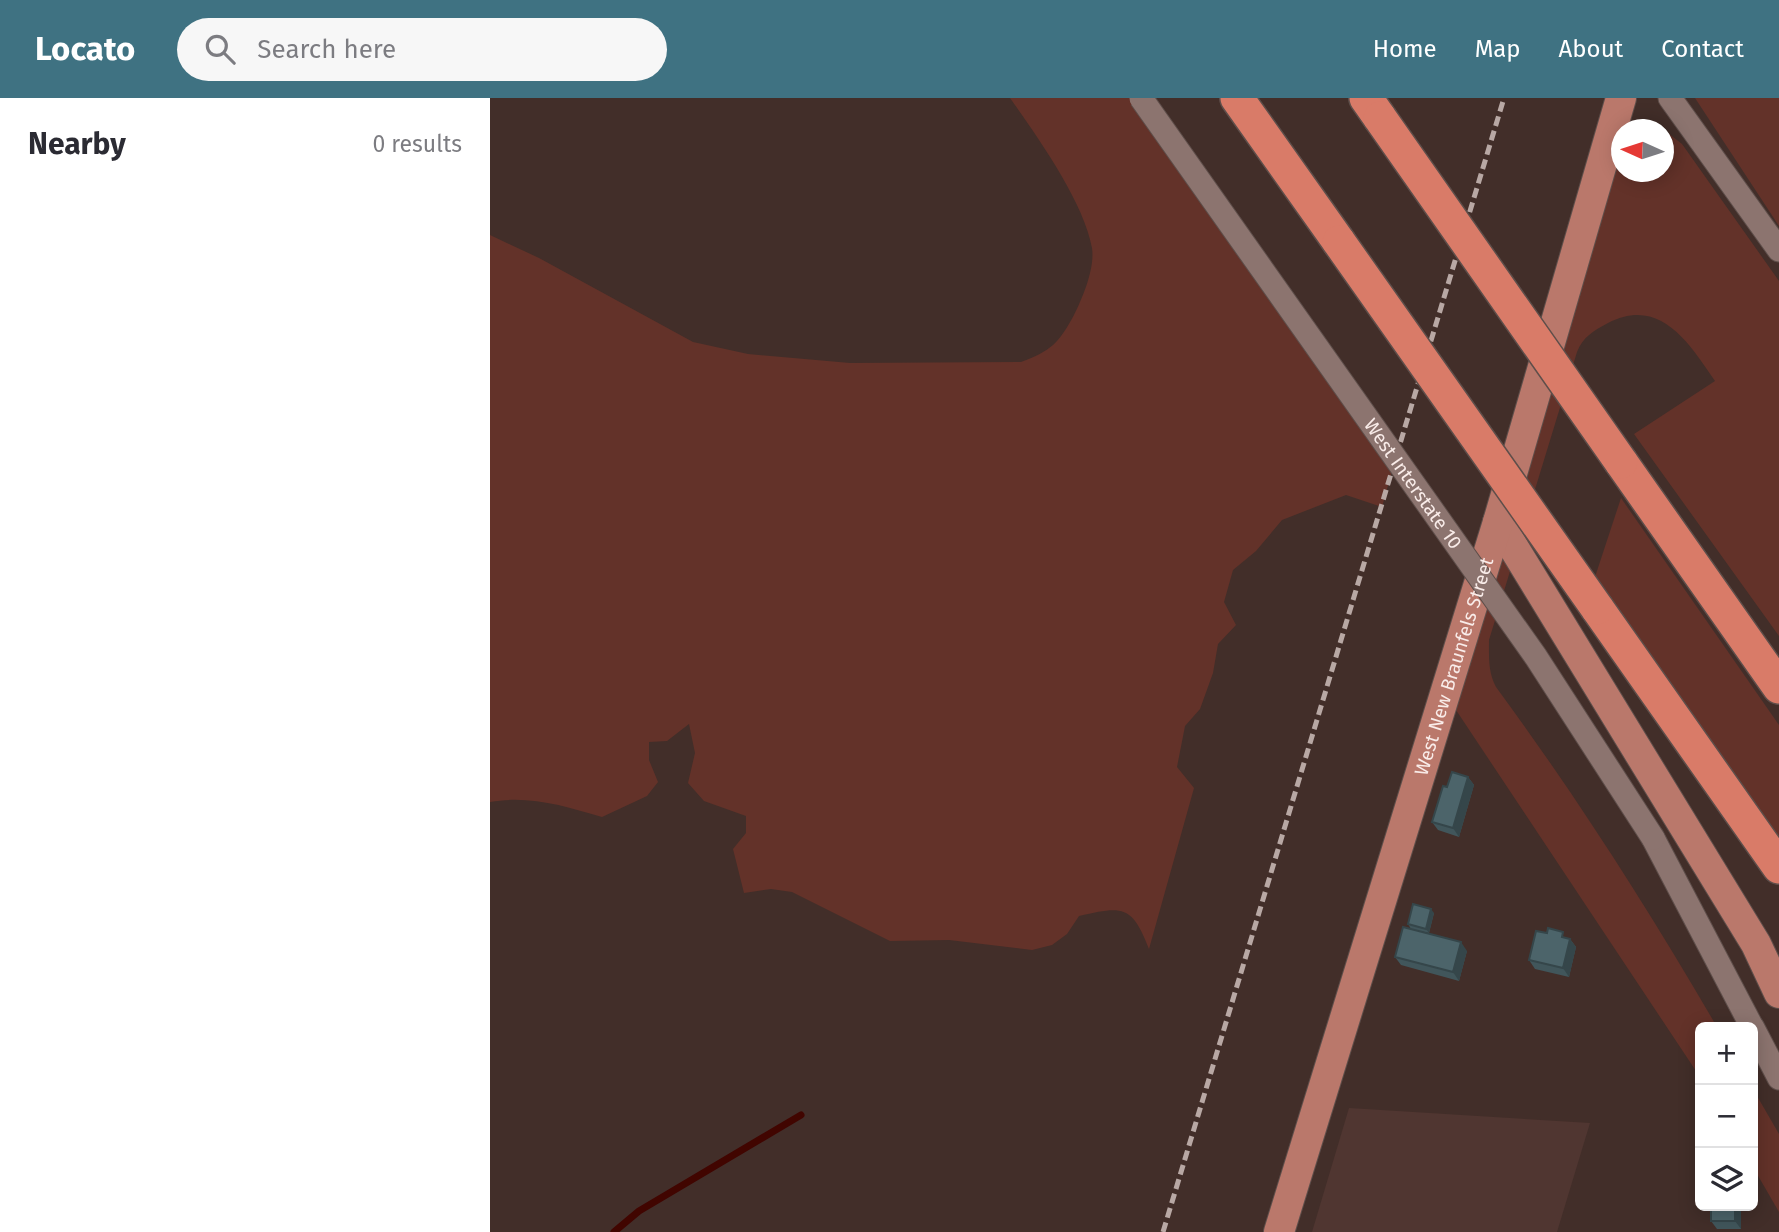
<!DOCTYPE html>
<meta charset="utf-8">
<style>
body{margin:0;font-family:"Fira Sans",sans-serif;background:#f7f7f7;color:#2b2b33}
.controls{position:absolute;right:21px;bottom:21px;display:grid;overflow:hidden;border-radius:10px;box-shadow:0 4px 18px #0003}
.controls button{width:63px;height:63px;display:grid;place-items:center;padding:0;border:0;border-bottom:2px solid #e1e1e2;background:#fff;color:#2b2b33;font:35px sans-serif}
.compass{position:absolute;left:1121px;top:21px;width:63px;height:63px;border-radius:50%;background:#fff;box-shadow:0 4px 18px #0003;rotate:273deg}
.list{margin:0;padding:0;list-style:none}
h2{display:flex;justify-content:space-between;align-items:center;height:91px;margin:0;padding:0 28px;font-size:30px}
h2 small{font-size:23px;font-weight:400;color:#7c7c81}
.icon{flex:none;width:38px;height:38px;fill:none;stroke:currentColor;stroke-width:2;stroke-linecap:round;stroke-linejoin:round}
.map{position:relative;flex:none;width:1289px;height:1134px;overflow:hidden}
header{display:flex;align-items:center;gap:42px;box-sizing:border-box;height:98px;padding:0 35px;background:#3f7282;color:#fff}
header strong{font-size:33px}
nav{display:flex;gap:38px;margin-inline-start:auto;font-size:24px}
.search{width:490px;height:63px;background:#f7f7f7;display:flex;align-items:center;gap:18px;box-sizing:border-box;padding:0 24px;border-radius:38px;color:#7c7c81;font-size:26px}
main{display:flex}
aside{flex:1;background:#fff}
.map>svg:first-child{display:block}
.built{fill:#503631}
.green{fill:#633229}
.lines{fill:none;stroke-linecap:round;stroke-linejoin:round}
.stream{stroke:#410500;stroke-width:7}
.minor-casing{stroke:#5e4e4a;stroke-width:25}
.major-casing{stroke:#5e4e4a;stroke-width:32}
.highway-casing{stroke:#5e4e4a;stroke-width:36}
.minor{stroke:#8c746f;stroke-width:23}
.major{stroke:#ba786b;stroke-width:30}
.highway{stroke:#d97b68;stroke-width:33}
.rail{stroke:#b8a8a4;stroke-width:5;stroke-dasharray:10 5;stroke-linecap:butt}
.minor-bridge-casing{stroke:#5e4e4a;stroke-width:25;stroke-linecap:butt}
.highway-bridge-casing{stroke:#5e4e4a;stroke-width:36;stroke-linecap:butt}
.minor-bridge{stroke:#8c746f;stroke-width:23}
.highway-bridge{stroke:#d97b68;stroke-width:33}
.wall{fill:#41565b}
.shaded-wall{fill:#35464a}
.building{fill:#4c646a;stroke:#35464a;stroke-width:2}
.labels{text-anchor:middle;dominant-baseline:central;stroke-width:7;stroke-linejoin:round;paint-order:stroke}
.street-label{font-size:19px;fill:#f9ece9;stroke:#422e29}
</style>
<header>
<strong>Locato</strong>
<div class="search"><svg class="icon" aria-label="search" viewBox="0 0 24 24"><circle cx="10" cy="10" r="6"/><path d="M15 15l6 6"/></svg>Search here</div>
<nav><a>Home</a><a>Map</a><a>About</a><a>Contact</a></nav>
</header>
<main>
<aside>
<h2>Nearby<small>0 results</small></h2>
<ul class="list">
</ul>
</aside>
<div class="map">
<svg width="1289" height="1134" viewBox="0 0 1289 1134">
<rect width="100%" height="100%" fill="#422e29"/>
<polygon class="built" points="859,1010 1100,1025 1067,1134 822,1134"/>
<g class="green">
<path d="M520 0H651L904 366 892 409 856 397 792 422 766 453 743 472 734 504 746 527 728 546 723 575 710 611 695 628 687 669 704 690 659 851C642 807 633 808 589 818L577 836 562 847 542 852 459 842 400 843 302 794 281 791 254 795 243 751 256 735V718L214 703 198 685 205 655 199 626 177 643 159 644V662L168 684 157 698 112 719C74 708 39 697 0 704V137L49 160 203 244 258 256 360 265 531 264C561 253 569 245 584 217 593 199 605 170 602 150 594 104 547 38 520 0Z"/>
<polygon points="1205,0 1289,0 1289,128"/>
<path d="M1169 28 1192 46 1289 183V538L1144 336 1225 283C1199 245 1170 198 1118 225 1103 233 1093 239 1087 254L999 542C999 559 998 574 1006 589 1087 699 1159 812 1227 929H1210V979L962 606 1131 54 1132 74H1174V32L1141 31Z"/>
<polygon points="1131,400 1289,627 1289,741 1105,479"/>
<polygon points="1263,991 1289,1036 1289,1114 1263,1069"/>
</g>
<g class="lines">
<polyline class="stream" points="124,1134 149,1113 311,1017"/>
<g class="minor-casing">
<g id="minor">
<polyline points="1180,0 1289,152"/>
<polyline points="1163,740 1262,929"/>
<polyline points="1263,930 1289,980"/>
</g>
</g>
<g class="major-casing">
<g id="major">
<polyline points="1008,424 1266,846 1289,895"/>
<path id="s1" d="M789 1134 1008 424 1131 0"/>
</g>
</g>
<g class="highway-casing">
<g id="highway">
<polyline points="747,0 849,144"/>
<polyline points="876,0 890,20"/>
<polyline points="1131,364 1289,589"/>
<polyline points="1107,510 1289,769"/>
</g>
</g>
<use href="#minor" class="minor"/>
<use href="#major" class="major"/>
<use href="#highway" class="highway"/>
<polyline class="rail" points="673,1134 1014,0"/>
<g class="minor-bridge-casing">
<g id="minor-bridge">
<path id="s2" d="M651 0 1046 559 1163 740"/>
</g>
</g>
<g class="highway-bridge-casing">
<g id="highway-bridge">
<polyline points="890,20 1131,364"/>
<polyline points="849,144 1107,510"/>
</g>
</g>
<use href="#minor-bridge" class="minor-bridge"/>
<use href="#highway-bridge" class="highway-bridge"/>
</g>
<g class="wall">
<polygon points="978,679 984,687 969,739 948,732 942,724 957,689"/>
<polygon points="944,815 939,835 921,831 918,826"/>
<polygon points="1077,840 1080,841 1086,849 1079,879 1045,871 1039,862"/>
<polygon points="977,853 969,883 911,867 905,859"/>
<polygon points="1221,1108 1251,1108 1251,1131 1227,1131 1221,1123"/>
</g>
<g class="shaded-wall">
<polygon points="978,679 984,687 969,739 963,730"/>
<polygon points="941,811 944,815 939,835 936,831"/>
<polygon points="1080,841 1086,849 1079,879 1073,870"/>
<polygon points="971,844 977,853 969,883 963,874"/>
<polygon points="1245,1108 1251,1108 1251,1131 1245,1123"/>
</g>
<g class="building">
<polygon points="962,674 978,679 963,730 942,724 953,688 957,689"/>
<polygon points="923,806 941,811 936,831 918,826"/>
<polygon points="913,829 971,844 963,874 905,859"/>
<polygon points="1058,830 1073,834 1072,839 1080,841 1073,870 1039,862 1046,833 1057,835"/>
<rect x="1221" y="1108" width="24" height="15"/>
</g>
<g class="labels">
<g class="street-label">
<text stroke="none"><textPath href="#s2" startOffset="472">West Interstate 10</textPath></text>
<text stroke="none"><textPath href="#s1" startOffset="592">West New Braunfels Street</textPath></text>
</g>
</g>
</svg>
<div class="controls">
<button>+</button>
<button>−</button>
<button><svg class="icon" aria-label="layers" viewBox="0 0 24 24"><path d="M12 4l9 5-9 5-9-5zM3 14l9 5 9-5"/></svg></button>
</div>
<svg class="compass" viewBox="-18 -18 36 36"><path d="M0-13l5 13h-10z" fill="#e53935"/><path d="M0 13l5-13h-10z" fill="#7c7c81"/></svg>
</div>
</main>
